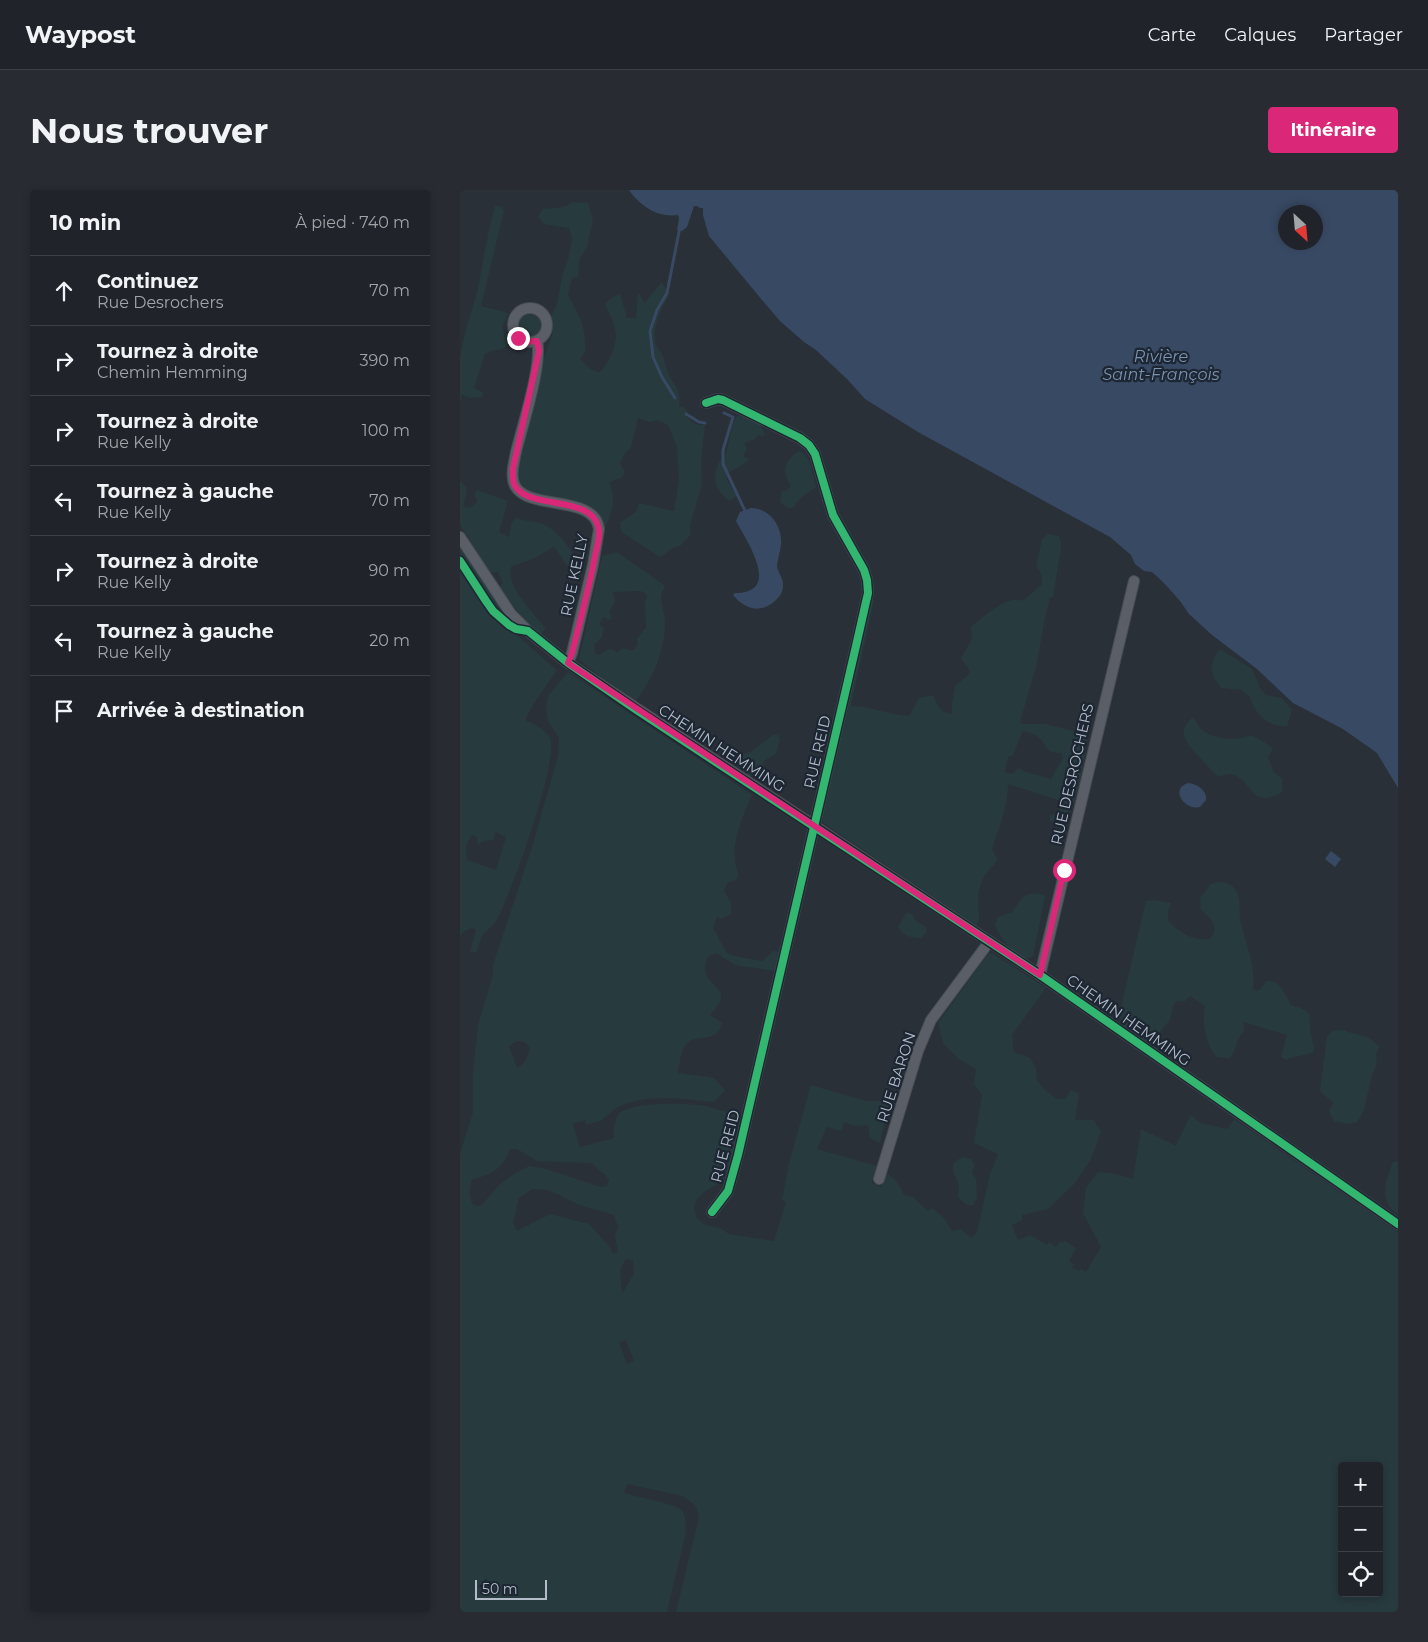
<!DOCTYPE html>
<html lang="fr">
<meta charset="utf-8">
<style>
body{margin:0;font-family:Montserrat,sans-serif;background:#282c32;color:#f1f3f6}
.controls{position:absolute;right:15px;bottom:15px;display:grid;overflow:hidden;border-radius:5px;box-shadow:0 2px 8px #0003}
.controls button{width:45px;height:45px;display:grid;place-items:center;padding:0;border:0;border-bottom:1px solid #3d4147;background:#20242a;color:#f1f3f6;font:25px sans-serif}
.compass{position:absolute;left:818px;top:15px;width:45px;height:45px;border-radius:50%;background:#20242a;box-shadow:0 2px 8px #0003;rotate:154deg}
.scale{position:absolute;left:15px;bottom:12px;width:72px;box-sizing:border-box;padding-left:5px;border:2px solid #b4bcc9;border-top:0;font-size:14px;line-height:18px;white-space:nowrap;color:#b4bcc9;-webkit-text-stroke:4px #1d2633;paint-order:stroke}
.stop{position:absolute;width:15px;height:15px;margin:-11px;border:4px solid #db2777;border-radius:50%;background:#fff}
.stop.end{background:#db2777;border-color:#fff;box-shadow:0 1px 5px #0008}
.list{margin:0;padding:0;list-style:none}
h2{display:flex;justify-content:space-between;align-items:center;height:65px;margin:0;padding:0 20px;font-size:21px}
h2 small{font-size:16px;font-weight:400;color:#a2a4a8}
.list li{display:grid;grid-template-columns:32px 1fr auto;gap:15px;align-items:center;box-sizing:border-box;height:70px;padding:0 20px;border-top:1px solid #3d4147}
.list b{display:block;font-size:19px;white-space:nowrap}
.list p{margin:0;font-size:16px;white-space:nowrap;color:#a2a4a8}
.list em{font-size:16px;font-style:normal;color:#a2a4a8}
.icon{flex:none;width:28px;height:28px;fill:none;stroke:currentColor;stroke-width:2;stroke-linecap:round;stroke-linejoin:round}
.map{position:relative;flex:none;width:938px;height:1422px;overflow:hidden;border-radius:5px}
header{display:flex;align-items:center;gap:30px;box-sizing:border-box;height:70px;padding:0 25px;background:#20242a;border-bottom:1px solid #3d4147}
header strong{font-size:24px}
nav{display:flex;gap:28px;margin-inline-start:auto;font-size:18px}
.intro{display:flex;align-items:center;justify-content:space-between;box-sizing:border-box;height:120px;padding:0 30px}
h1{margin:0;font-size:35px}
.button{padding:12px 22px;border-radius:5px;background:#db2777;color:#fff;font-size:18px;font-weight:700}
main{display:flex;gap:30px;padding:0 30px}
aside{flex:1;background:#20242a;border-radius:5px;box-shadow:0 2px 8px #0003}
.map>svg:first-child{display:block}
.green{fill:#273a3e;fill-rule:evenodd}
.water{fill:#384963;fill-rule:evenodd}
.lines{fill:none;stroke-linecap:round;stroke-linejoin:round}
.stream{stroke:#384963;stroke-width:3}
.minor-casing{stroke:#484c53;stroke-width:12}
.minor{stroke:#5a5e66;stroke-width:10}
.cycleway-casing{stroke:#1d2633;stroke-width:11}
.cycleway{stroke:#33b770;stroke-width:8}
.route{stroke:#db2777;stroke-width:6}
.labels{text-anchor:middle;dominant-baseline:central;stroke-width:4.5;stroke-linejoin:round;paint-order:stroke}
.street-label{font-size:15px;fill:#b4bcc9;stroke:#1d2633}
.water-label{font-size:16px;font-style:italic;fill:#7c92b1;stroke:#1d2633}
</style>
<header>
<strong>Waypost</strong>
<nav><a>Carte</a><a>Calques</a><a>Partager</a></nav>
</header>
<div class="intro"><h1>Nous trouver</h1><a class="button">Itinéraire</a></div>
<main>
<aside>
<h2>10 min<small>À pied · 740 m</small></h2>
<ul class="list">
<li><svg class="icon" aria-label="ahead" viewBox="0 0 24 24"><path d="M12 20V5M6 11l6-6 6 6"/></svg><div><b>Continuez</b><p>Rue Desrochers</p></div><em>70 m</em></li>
<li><svg class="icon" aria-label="right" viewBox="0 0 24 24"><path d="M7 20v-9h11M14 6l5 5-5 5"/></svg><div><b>Tournez à droite</b><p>Chemin Hemming</p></div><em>390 m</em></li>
<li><svg class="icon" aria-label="right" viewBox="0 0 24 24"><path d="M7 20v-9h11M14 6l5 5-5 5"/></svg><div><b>Tournez à droite</b><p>Rue Kelly</p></div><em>100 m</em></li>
<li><svg class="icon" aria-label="left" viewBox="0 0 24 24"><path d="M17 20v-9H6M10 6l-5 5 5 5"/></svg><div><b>Tournez à gauche</b><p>Rue Kelly</p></div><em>70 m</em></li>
<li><svg class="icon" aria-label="right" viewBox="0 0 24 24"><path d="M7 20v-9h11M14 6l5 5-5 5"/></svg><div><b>Tournez à droite</b><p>Rue Kelly</p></div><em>90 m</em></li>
<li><svg class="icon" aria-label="left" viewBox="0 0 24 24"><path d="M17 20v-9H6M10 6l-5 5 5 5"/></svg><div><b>Tournez à gauche</b><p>Rue Kelly</p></div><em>20 m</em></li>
<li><svg class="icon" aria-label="arrive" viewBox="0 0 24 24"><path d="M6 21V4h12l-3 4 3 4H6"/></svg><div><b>Arrivée à destination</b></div></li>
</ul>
</aside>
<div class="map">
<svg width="938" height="1422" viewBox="0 0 938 1422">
<rect width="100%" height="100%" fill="#2a3038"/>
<g class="green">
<path d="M113 12 128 13 133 29 127 57 119 70 118 87 112 88 108 105 120 128 123 137 125 149V162L120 169 129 178 139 183C145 177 148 172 152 163 160 142 154 134 145 114 149 109 154 106 160 104L167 128H176L178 104H180L184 113 202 92 209 105C201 119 190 140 197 157 198 160 201 162 203 166 205 173 206 179 209 185 217 199 221 200 219 217L223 216 228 222 226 226C232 233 236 235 245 235L241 271 242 294 230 335V345L220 356 214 357 200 367 163 343 160 338 161 332 176 322 179 313 214 321 219 289 217 257 208 235 198 230 189 232 178 228 171 258 166 262 160 273 165 283 161 288 149 292C157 309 152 322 145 338 140 325 134 320 122 314 110 311 72 305 64 297 58 292 58 285 58 278L79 182 92 145 93 137 91 126 97 114 103 82 108 70 112 48 109 38 84 34 78 27 83 19 104 17Z"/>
<path d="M35 15 42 17 44 21 21 116 48 123 45 132 42 135 47 156C41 161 32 159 25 164L14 198 23 202 22 207 10 208 2 204 0 213V166L6 139 17 103 29 40Z"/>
<circle cx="70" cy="135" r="12"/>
<path d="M277 226C289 225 303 233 305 245L302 246 298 245 294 250 288 251 285 254 287 259 283 266 289 269 284 274 268 283 266 288 277 306 270 311C253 299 253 289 259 271H264C267 262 272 232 277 226Z"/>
<path d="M339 261C352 267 353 284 356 297 351 301 346 303 342 307 332 315 336 325 320 312L322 301H326L331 296C321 281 324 271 339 261Z"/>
<path d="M0 291 6 297V306L3 315 6 318 12 317 18 311 14 305 17 300 48 311 39 342 49 347 52 332 56 328C64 331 72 331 80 333 94 337 105 352 113 363L112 373 109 376 105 373 94 356C88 361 71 371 63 372 59 374 56 374 51 377 47 400 74 422 86 439L80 444 63 428 39 397 43 393 38 382 29 383 0 335Z"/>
<path d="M588 344 599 346 601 352V358L593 407H590L584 433 577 473 560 532 563 534H585L621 543 626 550V559C624 571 614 625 605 630 601 633 595 633 590 631V626L599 622 601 611 548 594C548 617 539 637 532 659L537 669 535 674C524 682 517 699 518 712 518 721 521 727 517 736L366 635 363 632 362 626 411 410H414L391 516C411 516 429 525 449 526L459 508 473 505C477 515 481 523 492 524V514L495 496 508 485 510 481 501 468 512 449 511 436C523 428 538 413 552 410 556 409 560 411 564 410L582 394V385L576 376 582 349ZM564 541C569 543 576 544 579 548 588 556 585 563 601 563L603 568 591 589C580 585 567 584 558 578L553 584 545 582 548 567 553 565 562 542Z"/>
<polygon points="0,356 32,406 54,435 39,423 26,408 0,367"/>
<path d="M157 362 204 395C205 400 202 401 201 406 201 413 204 422 205 429 206 459 193 489 175 512L144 490 119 469 142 366ZM180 401 185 403 187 406 185 413 186 437 177 449 178 454 175 459 171 461 164 458 157 462 151 459 147 460 138 465 135 463 134 455 142 447 144 438 139 434 144 427 149 430 152 428 149 422 155 412 153 402Z"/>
<path d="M0 377C25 418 60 449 97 480L73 515 65 530C74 534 85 539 90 548 100 568 50 708 36 731 33 736 27 740 23 745 20 750 18 757 16 763L10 761 16 740 11 738 3 742 0 746ZM36 642 46 647 36 680 7 670 6 656 12 645 17 647 18 655 24 651 33 650Z"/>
<path d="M760 459 792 479 800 498 806 505 822 508 832 520 827 536C808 538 795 524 790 507L781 500 761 498C750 484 748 475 760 459Z"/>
<path d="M108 482 292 605C282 628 267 660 279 684L276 690 267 693 264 701 271 713V724L261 729 257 727 253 738 267 763 274 766 303 771 313 761 320 762 316 781 275 775 256 763 249 766C234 792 268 795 260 812 258 816 253 821 250 825L262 833C255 857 237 840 225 856 220 862 220 875 218 883L254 888 265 900 254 912C223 909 190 903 160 916 152 919 148 926 142 930 137 932 131 933 126 935L125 930 113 934 120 957 154 948C154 941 154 931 158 925 169 911 228 913 245 916 256 919 267 922 279 924L280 927V933L268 985 263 991 244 1002 237 1009 234 1018 237 1028 244 1034 262 1039 269 1044 314 1051 326 1012 322 1010 329 973 351 895 406 911H426L428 917 420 953 410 948 408 935 396 936 384 932 381 941 367 937 357 959 417 976 412 993 421 997 426 983C436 989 440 995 444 1005L453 1007 468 1021 472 1018 483 1027 492 1041 501 1039 511 1048 517 1042 530 984 538 964 514 953 522 905 514 894 516 879 499 869 483 853 478 833 528 764 532 763 586 798 552 845 554 862 570 868 576 878 577 890 585 900 597 909H605L611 900 619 904 615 930H634L641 942 630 971 614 994 588 1019 562 1025V1030L552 1035 558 1050 570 1045 587 1055 589 1052 596 1057 600 1051 603 1053 605 1051 616 1058 609 1071 614 1074 612 1078 619 1081 621 1079 626 1082 641 1057 623 1023 626 998 638 982 652 983 673 989 681 939 716 956 730 925 741 933 768 939 774 929 938 1042V1422H216L239 1327 236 1316 223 1306 167 1294 164 1303 212 1315 221 1319 225 1326 226 1342 207 1422H0V964L13 922V884L18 835 33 785V775L73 654 98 566 99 548 88 531 86 517 88 506ZM57 851C64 851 68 853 70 860L64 873 57 878 49 856ZM50 959H57L77 971 132 973C137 980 144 982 149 990L147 996 140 997 86 979 69 976 55 983 38 996 22 1015 18 1016 13 1015C9 1006 9 999 12 990 32 983 42 981 50 959ZM72 999C92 998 103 1008 120 1015 131 1019 143 1021 154 1025L158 1037 155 1046 158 1062 153 1064 149 1056 129 1034 90 1024 57 1041 53 1033 59 1008ZM166 1069 173 1070 174 1083 162 1104 160 1080ZM166 1150 174 1171 167 1174 159 1152ZM882 1276H919V1403H882Z"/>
<path d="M732 528C738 531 738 536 742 540 754 550 778 551 792 545 799 550 808 553 813 559L808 567 814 582 822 589V602C789 622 792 586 770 584 767 584 761 586 758 587 752 582 749 577 744 572 734 560 712 545 732 528Z"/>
<polygon points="313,545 318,545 320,549 316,564 304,571 303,575 295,580 295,585 290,586 282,582 278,574 280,568 284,564 290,562"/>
<path d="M757 692C762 692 768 692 772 696 783 705 778 721 781 733 786 755 796 776 793 799L798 801 807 791C821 790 825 804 831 815 857 823 847 823 851 844 852 851 854 854 854 861 843 868 835 864 827 870L821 867 827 845 783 832 784 841C775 851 778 857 770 868L757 867C745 854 742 833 745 816L730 806 724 812 717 811 713 815 710 830 700 842 698 852 689 854 661 834 660 824 664 804 686 711 694 710 711 713 708 721V730C719 743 733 751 750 749 760 737 751 728 741 720L740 708 750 695Z"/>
<path d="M569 704H580L585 706 573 766C558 776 540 747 535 735L538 727 552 722 562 708Z"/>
<path d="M447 722 453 725 454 729 467 738 466 743 461 748C451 748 444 746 438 737Z"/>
<path d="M884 840C899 847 909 843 919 857L916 864 917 873 912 885 904 920 897 932 889 934 874 931 869 921 873 912 863 904 860 900 867 847 872 841Z"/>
<path d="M503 967 511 969 515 975 512 984 516 988 517 1008 513 1015H507L498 1007C498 1004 499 1001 499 998 498 986 483 975 503 967Z"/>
<path d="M938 971V1024C917 1010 926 991 933 972Z"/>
</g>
<g class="water">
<path d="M169 0H938V598L917 563 883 539 833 513 797 479 752 445 729 424 720 411 704 393 692 382 684 381 675 374 671 365 650 347 458 242 405 209 387 189 356 160 344 152 320 131 302 110 249 46 243 25V18H240L237 16H234L227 37 222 41 217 40 219 28 218 25C198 28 180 16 169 0ZM856 22V52H826V22Z"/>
<path d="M291 318C310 318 323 337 321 355 320 362 318 368 317 375 317 382 324 388 323 396 323 402 320 406 316 410 302 424 285 420 273 405L275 403C323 403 286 350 276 331L280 322Z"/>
<path d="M728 593C737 594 747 600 746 610L740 617C725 621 709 599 728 593Z"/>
<polygon points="871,661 881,669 875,677 865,669"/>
</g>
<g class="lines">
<g class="stream">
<polyline points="215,208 202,187 193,167 190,141 197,120 207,103 220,37"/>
<polyline points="264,223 273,227 263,260 263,274 286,323"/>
<polyline points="226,224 239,232 245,233"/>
</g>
<g class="minor-casing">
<g id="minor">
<circle cx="70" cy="135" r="17"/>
<path d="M77 151C83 173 62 237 56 262 54 273 50 286 55 296 69 321 135 304 139 339L133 375 112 463 108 473"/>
<polyline points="246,213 258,209 263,210 340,248 349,255 355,264 373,325 404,380 407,390 408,403 396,456 278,965 268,1001 252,1022"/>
<polyline points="0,347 51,424 68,441 108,473 580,785 938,1034"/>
<polyline points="580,785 674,391"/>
<polyline points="419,989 458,861 471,830 529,752"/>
</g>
</g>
<use href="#minor" class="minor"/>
<g class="cycleway-casing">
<g id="cycleway">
<polyline points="246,213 258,209 263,210 340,248 349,255 355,264 373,325 404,380 407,390 408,403 396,456 278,965 268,1001 252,1022"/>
<polyline points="0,371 26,411 33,421 49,435 56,439 68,441 108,473 175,519 580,785 938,1034"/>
</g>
</g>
<use href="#cycleway" class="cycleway"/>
</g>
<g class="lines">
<path class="route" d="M58 148 65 152 77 151 79 161 53 278C53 284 52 291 55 296 68 319 131 306 138 336 141 345 137 356 135 366 129 398 120 431 112 463L108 473 580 785 604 680"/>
</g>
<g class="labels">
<g class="street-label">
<text transform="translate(114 385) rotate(-78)">RUE KELLY</text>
<text transform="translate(262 558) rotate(33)">CHEMIN HEMMING</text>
<text transform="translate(357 562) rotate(-77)">RUE REID</text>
<text transform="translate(612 584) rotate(-77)">RUE DESROCHERS</text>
<text transform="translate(669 830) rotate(35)">CHEMIN HEMMING</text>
<text transform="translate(436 887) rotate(-72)">RUE BARON</text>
<text transform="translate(265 956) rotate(-75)">RUE REID</text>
</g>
<g class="water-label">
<text x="701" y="166">Rivière<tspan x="701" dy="18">Saint-François</tspan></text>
</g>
</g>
</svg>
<div class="controls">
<button>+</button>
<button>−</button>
<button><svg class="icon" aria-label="locate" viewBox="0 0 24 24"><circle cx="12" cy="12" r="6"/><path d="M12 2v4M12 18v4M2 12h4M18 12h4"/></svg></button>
</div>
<svg class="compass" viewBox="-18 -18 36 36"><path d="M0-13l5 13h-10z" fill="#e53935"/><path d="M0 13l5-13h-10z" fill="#a2a4a8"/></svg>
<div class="scale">50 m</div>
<div class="stop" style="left:604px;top:680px"></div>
<div class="stop end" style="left:58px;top:148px"></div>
</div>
</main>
